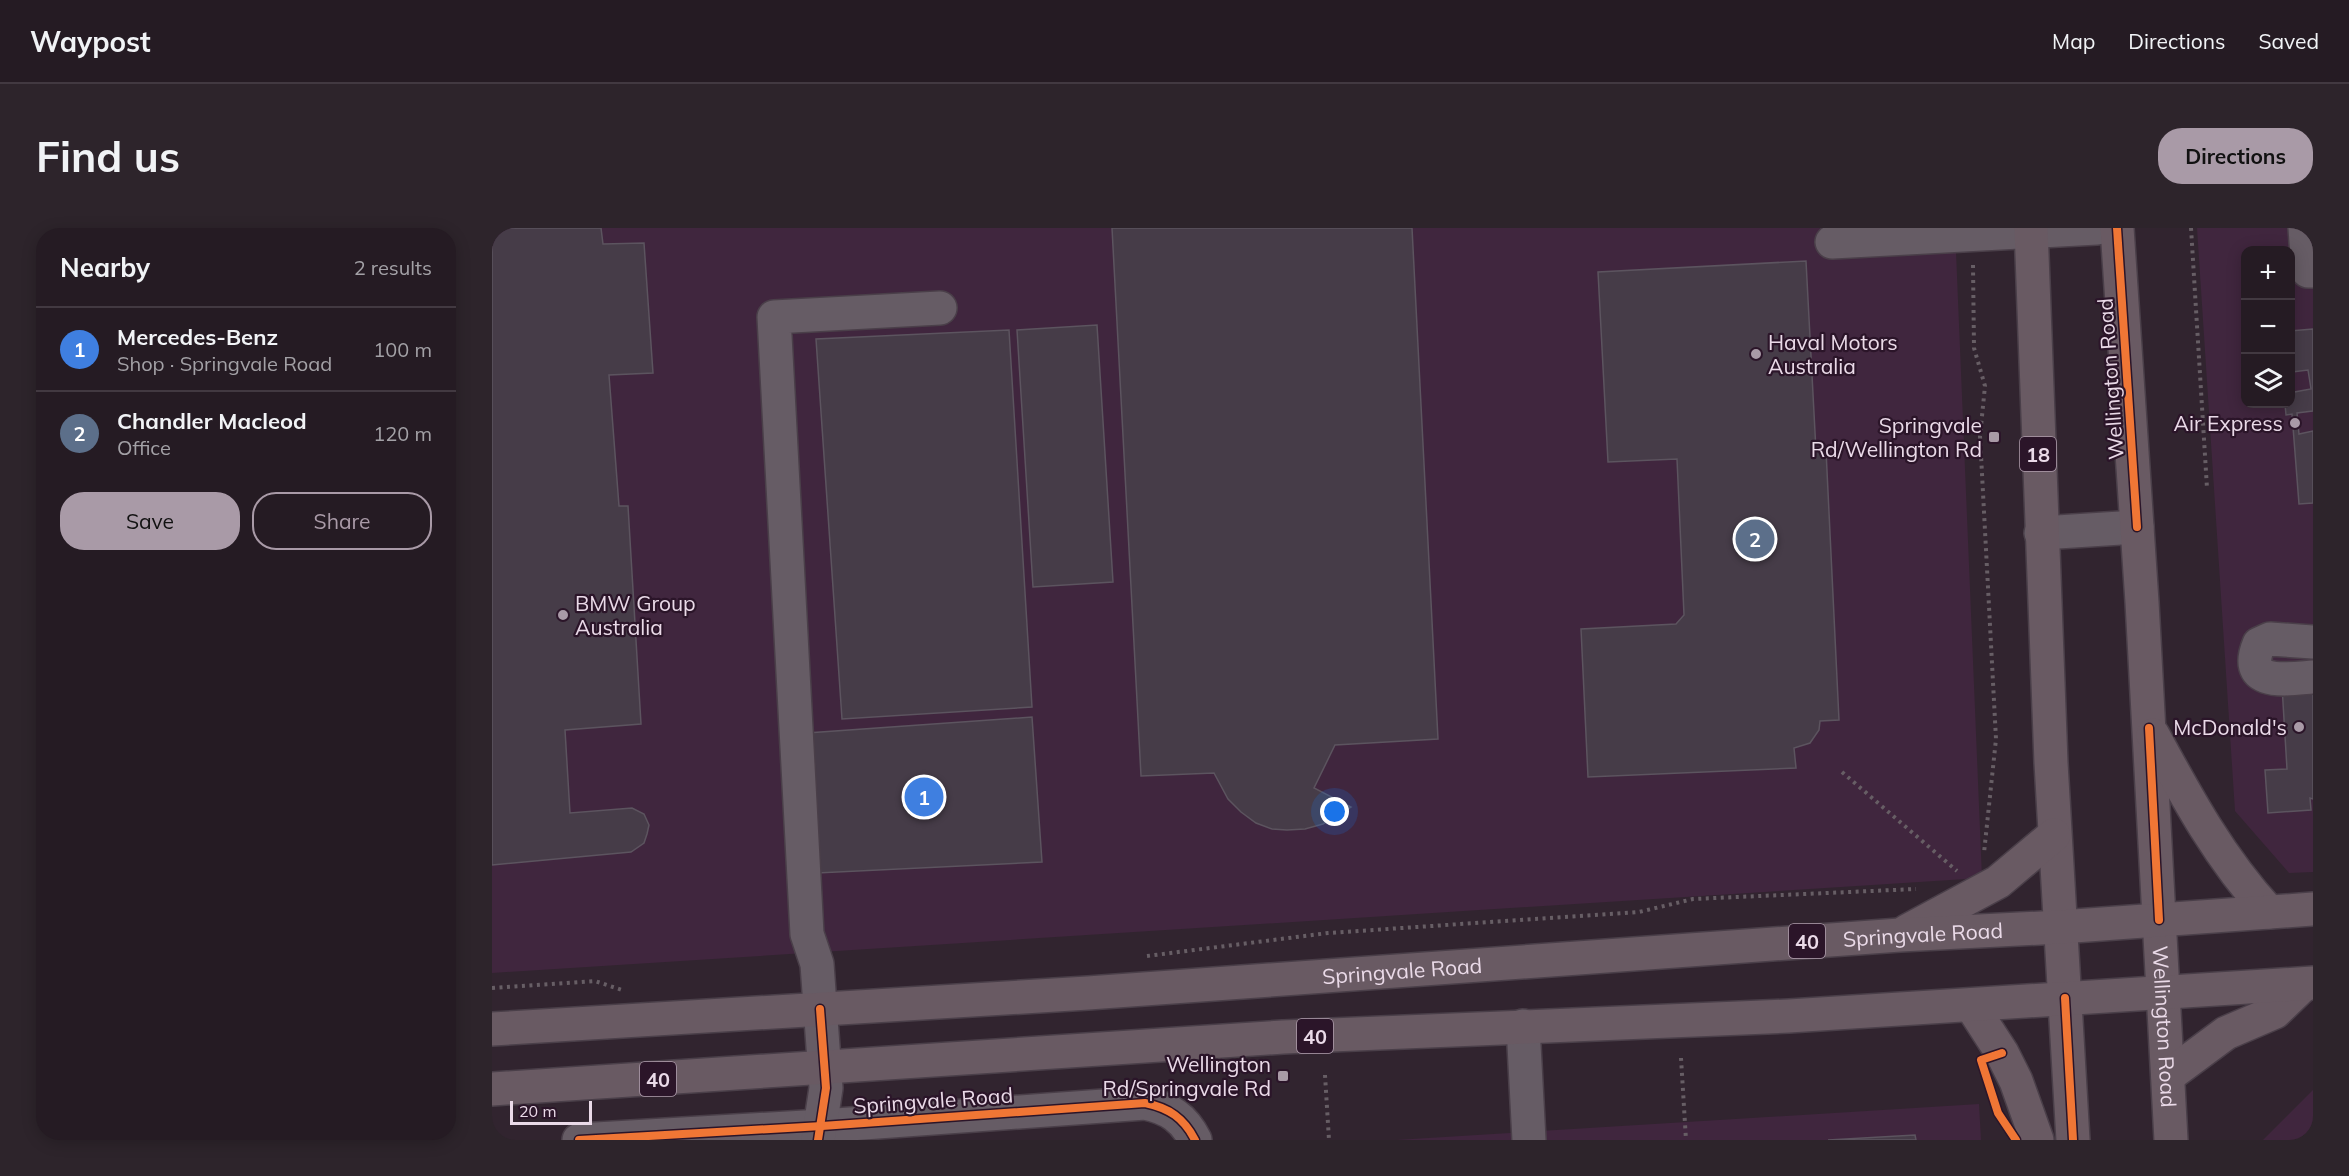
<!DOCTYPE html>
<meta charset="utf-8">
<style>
body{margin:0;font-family:Mulish,sans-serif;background:#2d242b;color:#f1f3f6}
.controls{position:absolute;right:18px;top:18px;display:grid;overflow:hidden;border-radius:12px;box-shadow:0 3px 15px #0003}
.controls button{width:54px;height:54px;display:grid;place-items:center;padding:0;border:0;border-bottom:2px solid #423941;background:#251b23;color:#f1f3f6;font:30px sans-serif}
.scale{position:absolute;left:18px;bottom:15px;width:82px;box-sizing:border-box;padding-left:6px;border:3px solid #eadae8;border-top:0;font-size:16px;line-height:21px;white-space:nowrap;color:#eadae8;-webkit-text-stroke:4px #2b1529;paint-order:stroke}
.you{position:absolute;left:843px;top:584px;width:21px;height:21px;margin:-15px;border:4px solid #fff;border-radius:50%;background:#1a73e8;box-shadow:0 0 0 9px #1a73e833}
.badge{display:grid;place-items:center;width:39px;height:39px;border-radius:50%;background:#a99aa7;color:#fff;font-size:20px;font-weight:700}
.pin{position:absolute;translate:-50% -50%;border:3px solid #fff;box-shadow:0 2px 6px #0006}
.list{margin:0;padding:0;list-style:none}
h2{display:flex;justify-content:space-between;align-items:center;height:78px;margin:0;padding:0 24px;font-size:26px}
h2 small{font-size:20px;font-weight:400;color:#a3a1a6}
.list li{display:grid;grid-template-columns:39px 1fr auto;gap:18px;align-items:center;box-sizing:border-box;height:84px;padding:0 24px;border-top:2px solid #423941}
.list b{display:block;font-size:22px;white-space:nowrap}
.list p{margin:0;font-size:20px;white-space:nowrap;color:#a3a1a6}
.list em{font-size:20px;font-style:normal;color:#a3a1a6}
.actions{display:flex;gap:12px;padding:18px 24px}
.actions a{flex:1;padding:14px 0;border:2px solid #a99aa7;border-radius:24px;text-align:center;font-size:21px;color:#a99aa7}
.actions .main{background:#a99aa7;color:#111}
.icon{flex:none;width:33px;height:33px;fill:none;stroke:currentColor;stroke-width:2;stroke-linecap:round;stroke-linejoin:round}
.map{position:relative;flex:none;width:1821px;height:912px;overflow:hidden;border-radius:24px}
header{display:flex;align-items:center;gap:36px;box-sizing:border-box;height:84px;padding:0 30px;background:#251b23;border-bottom:2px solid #423941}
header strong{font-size:28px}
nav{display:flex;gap:33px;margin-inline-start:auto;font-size:21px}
.intro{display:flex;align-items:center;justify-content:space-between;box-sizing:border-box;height:144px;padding:0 36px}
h1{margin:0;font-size:42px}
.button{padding:15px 27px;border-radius:24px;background:#a99aa7;color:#111;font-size:21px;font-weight:700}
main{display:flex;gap:36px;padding:0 36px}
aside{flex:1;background:#251b23;border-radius:24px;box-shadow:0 3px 15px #0003}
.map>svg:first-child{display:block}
.built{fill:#40263e;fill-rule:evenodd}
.building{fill:#463c48;stroke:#5c545f;stroke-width:1.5;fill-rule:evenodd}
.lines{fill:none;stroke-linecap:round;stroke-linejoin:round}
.minor-casing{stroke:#4a3f49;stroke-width:36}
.highway-casing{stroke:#4a3f49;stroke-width:36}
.path{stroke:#675e65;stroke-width:4;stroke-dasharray:3 4.5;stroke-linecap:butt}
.minor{stroke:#665c65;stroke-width:33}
.highway{stroke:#695a63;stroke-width:33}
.cycleway-casing{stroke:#2b1529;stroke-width:11}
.cycleway{stroke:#f07635;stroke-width:8}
.poi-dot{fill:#a99aa7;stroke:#2b1529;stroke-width:2}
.labels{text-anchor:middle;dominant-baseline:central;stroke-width:4.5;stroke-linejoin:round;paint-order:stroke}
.shield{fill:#2b1529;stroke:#b19faf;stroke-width:1.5}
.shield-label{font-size:20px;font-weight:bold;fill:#eadae8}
.poi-label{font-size:21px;fill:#eadae8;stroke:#2b1529;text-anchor:end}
.street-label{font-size:21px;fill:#eadae8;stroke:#2b1529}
</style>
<header>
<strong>Waypost</strong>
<nav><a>Map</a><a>Directions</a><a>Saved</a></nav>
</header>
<div class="intro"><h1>Find us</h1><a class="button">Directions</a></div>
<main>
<aside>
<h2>Nearby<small>2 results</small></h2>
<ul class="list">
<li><span class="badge" style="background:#3f7fe0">1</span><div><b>Mercedes-Benz</b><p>Shop · Springvale Road</p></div><em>100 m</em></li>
<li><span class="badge" style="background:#5c6f8a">2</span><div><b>Chandler Macleod</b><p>Office</p></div><em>120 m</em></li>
</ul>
<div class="actions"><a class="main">Save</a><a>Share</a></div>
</aside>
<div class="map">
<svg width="1821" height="912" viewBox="0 0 1821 912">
<rect width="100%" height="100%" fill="#31242f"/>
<g class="built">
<polygon points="0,0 1463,0 1490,650 0,745"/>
<path d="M1705 0H1821V644L1797 645 1743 583ZM1754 22H1798V176H1754Z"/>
<polygon points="1821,862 1821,912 1771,912"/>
<polygon points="1487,876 1489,912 904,912"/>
</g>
<g class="building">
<polygon points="0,0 109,0 111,16 152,15 161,145 117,147 127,278 136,278 149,496 73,502 78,585 140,580 152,586 157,597 155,606 152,615 139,624 0,637"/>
<polygon points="620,0 920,0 946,511 843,517 822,560 859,579 831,596 813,601 795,602 780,601 764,595 749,584 736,571 722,545 649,548"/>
<polygon points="1314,33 1324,223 1334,222 1347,492 1328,493 1327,502 1318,515 1302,520 1304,540 1096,549 1089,401 1184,396 1192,387 1185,231 1116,234 1106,44"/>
<polygon points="605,97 621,354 541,359 525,102"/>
<path d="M1821 101V183L1805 185 1807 206 1821 203V275L1807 276 1800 186 1794 187 1793 176H1798V103ZM1816 142 1819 161 1802 164 1800 144Z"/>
<polygon points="517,102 540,479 350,491 324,111"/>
<polygon points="1821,442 1821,571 1818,570 1819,582 1776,585 1773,542 1795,541 1790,458"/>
<polygon points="540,489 550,634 325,645 315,505"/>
<polygon points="1423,907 1424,912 1336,912"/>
</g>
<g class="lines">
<g class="minor-casing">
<g id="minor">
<polyline points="1813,0 1816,43 1821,43"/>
<polyline points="1340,14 1605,0"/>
<polyline points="1549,305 1645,299"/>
<path d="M1821 414 1778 411 1767 416C1749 459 1794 451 1821 449"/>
<polyline points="1031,798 1037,912"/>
<path d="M87 912 330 898 653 875C677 880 692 890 703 912"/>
<polyline points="326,912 334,860 325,736 315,706 282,89 448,80"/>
</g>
</g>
<g class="highway-casing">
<g id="highway">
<polyline points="1539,0 1559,535 1581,912"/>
<path id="s1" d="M1625 0 1650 374 1679 912"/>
<path d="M1661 507C1695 570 1728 631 1777 684"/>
<polyline points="1415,703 1506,654 1562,607"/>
<polyline points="1479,777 1510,825 1524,853 1545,912"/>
<path id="s2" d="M0 801 596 765 1408 707 1568 699 1821 681"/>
<polyline points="1676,848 1734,805 1783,784 1812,756"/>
<polyline points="0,861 791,809 1297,788 1821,755"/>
</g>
</g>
<g class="path">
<polyline points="1699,0 1715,260"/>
<polyline points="1481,37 1482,120 1493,158 1488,208 1504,511 1492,625"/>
<polyline points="1350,544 1465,643"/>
<polyline points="655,728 836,705 1147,684 1201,671 1424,661"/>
<polyline points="0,760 103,753 130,762"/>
<polyline points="1189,830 1194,912"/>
<polyline points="833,847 837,912"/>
</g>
<use href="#minor" class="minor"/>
<use href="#highway" class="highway"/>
<g class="cycleway-casing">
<g id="cycleway">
<polyline points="1625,0 1645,299"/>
<polyline points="1657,500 1667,692"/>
<polyline points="1573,770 1581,912"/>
<polyline points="1510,825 1489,832 1506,885 1524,912"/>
<path d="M87 912 330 898 653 875C677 880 692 890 703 912"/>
<polyline points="326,912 334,860 328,781"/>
</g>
</g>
<use href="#cycleway" class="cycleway"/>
</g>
<g class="poi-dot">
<circle cx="1264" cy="126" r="6"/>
<circle cx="1803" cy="195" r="6"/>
<rect x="1496" y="203" width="12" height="12" rx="3"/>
<circle cx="71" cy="387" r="6"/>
<circle cx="1807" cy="499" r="6"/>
<rect x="785" y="842" width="12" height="12" rx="3"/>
</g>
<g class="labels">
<g class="shield">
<rect x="1528" y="209" width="36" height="34" rx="4.5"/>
<rect x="1297" y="696" width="36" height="34" rx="4.5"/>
<rect x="805" y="791" width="36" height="34" rx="4.5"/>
<rect x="148" y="834" width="36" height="34" rx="4.5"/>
</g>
<g class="shield-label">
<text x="1546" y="226">18</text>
<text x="1315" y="713">40</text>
<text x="823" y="808">40</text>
<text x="166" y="851">40</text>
</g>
<g class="poi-label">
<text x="1276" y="114" text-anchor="start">Haval Motors<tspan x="1276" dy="24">Australia</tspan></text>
<text x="1791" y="195">Air Express</text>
<text x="1490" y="197">Springvale<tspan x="1490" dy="24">Rd/Wellington Rd</tspan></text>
<text x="83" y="375" text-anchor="start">BMW Group<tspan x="83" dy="24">Australia</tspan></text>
<text x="1795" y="499">McDonald's</text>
<text x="779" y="836">Wellington<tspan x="779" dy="24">Rd/Springvale Rd</tspan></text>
</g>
<g class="street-label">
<text transform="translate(1618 151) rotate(-94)">Wellington Road</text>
<text stroke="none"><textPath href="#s2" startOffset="1434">Springvale Road</textPath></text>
<text stroke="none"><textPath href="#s2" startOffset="912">Springvale Road</textPath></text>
<text stroke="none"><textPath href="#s1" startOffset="800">Wellington Road</textPath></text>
<text transform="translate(441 872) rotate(-4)">Springvale Road</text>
</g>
</g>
</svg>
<div class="controls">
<button>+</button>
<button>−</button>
<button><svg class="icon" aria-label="layers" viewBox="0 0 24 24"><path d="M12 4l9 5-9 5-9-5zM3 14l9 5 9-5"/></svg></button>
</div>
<div class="scale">20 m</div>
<div class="you"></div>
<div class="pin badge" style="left:432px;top:569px;background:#3f7fe0">1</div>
<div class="pin badge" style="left:1263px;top:311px;background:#5c6f8a">2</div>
</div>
</main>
